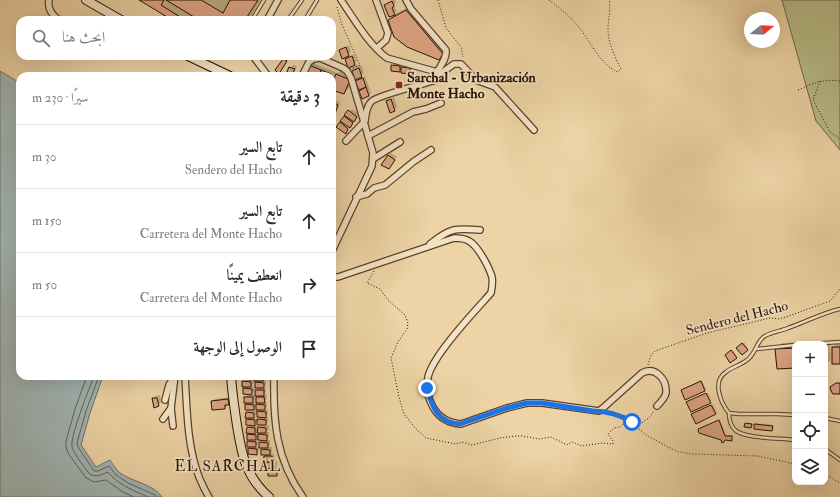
<!DOCTYPE html>
<html lang="ar">
<meta charset="utf-8">
<style>
:root{--surface:#fff;--page:#f7f7f7;--text:#2b2b33;--muted:#7c7c81;--line:#e1e1e2}
body{margin:0;font-family:"IM FELL Double Pica",Amiri,serif;background:var(--page);color:var(--text);direction:rtl}
.controls{position:absolute;right:12px;bottom:12px;display:grid;overflow:hidden;border-radius:8px;box-shadow:0 4px 16px #0002}
.controls button{width:36px;height:36px;display:grid;place-items:center;padding:0;border:0;border-bottom:1px solid var(--line);background:var(--surface);color:var(--text);font:20px sans-serif}
.compass{position:absolute;left:744px;top:12px;width:36px;height:36px;border-radius:50%;background:var(--surface);box-shadow:0 4px 16px #0002;rotate:72deg}
.stop{position:absolute;width:12px;height:12px;margin:-9px;border:3px solid #1a73e8;border-radius:50%;background:#fff}
.stop.end{background:#1a73e8;border-color:#fff;box-shadow:0 1px 4px #0008}
.list{margin:0;padding:0;list-style:none}
h2{display:flex;justify-content:space-between;align-items:center;height:52px;margin:0;padding:0 16px;font-size:17px}
h2 small{font-size:13px;font-weight:400;color:var(--muted)}
.list li{display:grid;grid-template-columns:26px 1fr auto;gap:12px;align-items:center;box-sizing:border-box;height:64px;padding:0 16px;border-top:1px solid var(--line)}
.list b{display:block;font-size:15px;white-space:nowrap}
.list p{margin:0;font-size:13px;white-space:nowrap;color:var(--muted)}
.list em{font-size:13px;font-style:normal;color:var(--muted)}
.icon{flex:none;width:22px;height:22px;fill:none;stroke:currentColor;stroke-width:2;stroke-linecap:round;stroke-linejoin:round}
.map{position:relative;flex:none;width:840px;height:497px;overflow:hidden;direction:ltr}
.search{position:absolute;background:var(--surface);box-shadow:0 4px 16px #0002;left:16px;top:16px;width:320px;height:44px;display:flex;align-items:center;gap:10px;box-sizing:border-box;padding:0 14px;border-radius:12px;color:var(--muted);font-size:15px}
.panel{position:absolute;background:var(--surface);box-shadow:0 4px 16px #0002;left:16px;top:72px;width:320px;height:308px;border-radius:12px;direction:rtl}
.map>svg:first-child{display:block}
.green{fill:#b7bc87;stroke:#6e6644}
.water{fill:#a0b4b3;stroke:#6f736c}
.shadow{fill:#0003;fill-rule:evenodd}
.lines{fill:none;stroke-linecap:round;stroke-linejoin:round}
.shore{stroke:#63625a;stroke-width:1}
.building{fill:#dea383;stroke:#261101}
.service-casing{stroke:#58422a;stroke-width:4.5}
.minor-casing{stroke:#58422a;stroke-width:8}
.secondary-casing{stroke:#261101;stroke-width:10}
.path{stroke:#261101;stroke-width:1;stroke-dasharray:1 2;stroke-linecap:butt}
.service{stroke:#f3e2c4;stroke-width:2.5}
.minor{stroke:#f3e2c4;stroke-width:5.5}
.secondary{stroke:#f3e2c4;stroke-width:8}
.route{stroke:#1a73e8;stroke-width:5}
.poi-dot{fill:#8f2418;stroke:#f3e2c4;stroke-width:1.5}
.labels{text-anchor:middle;dominant-baseline:central;stroke-width:3.5;stroke-linejoin:round;paint-order:stroke}
.poi-label{font-size:14px;font-weight:bold;fill:#261101;stroke:#f3e2c4;text-anchor:start}
.street-label{font-size:14px;fill:#261101;stroke:#f3e2c4}
.neighbourhood-label{font-size:15px;letter-spacing:1px;fill:#261101;stroke:#f3e2c4}
</style>
<div class="map">
<svg width="840" height="497" viewBox="0 0 840 497">
<rect width="100%" height="100%" fill="#edd3a5"/>
<filter id="stains"><feTurbulence type="fractalNoise" baseFrequency=".005" numOctaves="4"/><feColorMatrix values="0 0 0 0 .2 0 0 0 0 .09 0 0 0 0 .02 0 0 0 .5 -.17"/></filter>
<radialGradient id="worn" r=".72"><stop offset=".6" stop-color="#630" stop-opacity="0"/><stop offset="1" stop-color="#630" stop-opacity=".3"/></radialGradient>
<path class="green" d="M782 0H840V150L816 121Z"/>
<path class="water" d="M0 71 20 83V376H103L90 413 81 445 96 467 110 460C113 464 116 470 120 473 133 482 153 484 162 497H0Z"/>
<g class="shadow">
<path d="M141 0H261L249 20H174Z"/>
<path d="M393 0H395L396 3 394 5 397 11 394 14 385 5Z"/>
<path d="M412 5 448 48 439 59 401 43 395 37 389 20 395 14Z"/>
<path d="M349 45 351 52 348 55 340 51Z"/>
<path d="M354 54 357 61 354 64 362 66 364 73 358 77 356 81 344 93 336 91 332 103V76H306L310 66 313 63 338 73 347 63 346 59Z"/>
<path d="M286 57 289 58 279 72 283 59Z"/>
<path d="M395 63 402 64V68L405 65 412 66V70L410 73 402 68 399 71 392 66Z"/>
<path d="M293 65 297 66 292 76H286Z"/>
<path d="M365 76 371 93 362 98 357 82Z"/>
<path d="M394 97 397 107 394 110 387 102Z"/>
<path d="M337 101 340 102 336 113 333 116 332 115V110Z"/>
<path d="M352 109 359 114 345 132 337 127Z"/>
<path d="M391 153 397 157 389 168 388 156Z"/>
<path d="M830 341 831 360 825 365V344H795V367L776 349 782 343Z"/>
<path d="M744 342 748 349 742 354 737 348Z"/>
<path d="M839 342H840V363L833 348Z"/>
<path d="M733 350 737 357 731 362 726 355Z"/>
<path d="M243 376H253L250 379H255V376H265L263 380H266V384L263 388H266V392L264 395H267V399L264 402H267V407L265 409 268 410V414L265 417H268V422L265 425H269V429L266 432H269V437L266 440H270V445L268 447H272V452L271 454H274L275 458 273 460 277 461V465L274 468H279V472L277 475 269 470 272 468 267 467V461H264L265 454 262 450 265 447 260 442 263 439H258V444L256 447H259V451L257 454 249 449 252 446 248 441 251 439 248 434 250 432 248 428 251 424 247 420 249 417 247 412 250 409 246 404 248 402 245 397 249 394 244 389 247 386 243 381 246 378ZM253 380H258L256 382V387L251 386 254 383ZM254 387H259L256 390 259 395 255 399V395H251L254 391ZM257 398 260 402 256 406V402H253ZM257 405 260 409 257 413V410H253ZM258 413 261 417 257 420V418L254 417ZM258 421 262 424 258 428V426L254 425Z"/>
<path d="M702 381 706 389 686 399 683 389Z"/>
<path d="M708 393 711 401 710 402 689 401Z"/>
<path d="M160 395 161 402 158 405 153 399 155 396Z"/>
<path d="M231 397V401L225 408 212 401 215 399Z"/>
<path d="M713 404 716 412 715 414 693 413Z"/>
<path d="M720 420 726 435H733L731 440 722 439 700 428Z"/>
<path d="M756 423 773 425V429L772 430 755 424Z"/>
</g>
<g class="lines">
<g class="shore">
<path d="M87 376 75 409 66 441V447L68 453 86 478 94 482 106 480 123 492 134 497"/>
<path d="M94 376C89 389 70 436 72 447 74 453 86 471 91 475L98 476 108 472C118 485 133 490 148 497"/>
<path d="M99 376 86 411 77 443 78 447 94 471H98L109 466 116 475 128 483 155 495 157 497"/>
</g>
</g>
<g class="building">
<path d="M139 0H164L161 5 185 20H172Z"/>
<path d="M166 0H201L223 13 230 0H258L245 20H199Z"/>
<path d="M392 1 394 6 392 8 395 15 389 17 384 5Z"/>
<path d="M406 10 443 54 439 60 407 47 394 37 388 20Z"/>
<path d="M346 47 349 56 342 59 339 50Z"/>
<path d="M352 56 355 65 348 68 345 59Z"/>
<path d="M283 59 287 61 279 74 275 70Z"/>
<path d="M309 65 321 70 319 76H305Z"/>
<path d="M391 65 400 66V72L391 71Z"/>
<path d="M289 67 295 69 291 76H285Z"/>
<path d="M401 67 410 68V74L401 73Z"/>
<path d="M359 68 362 77 355 80 352 71Z"/>
<path d="M321 70 331 74 330 76H319Z"/>
<path d="M336 74 350 80 344 94 332 90V84Z"/>
<path d="M363 78 366 87 359 90 355 81Z"/>
<path d="M366 87 369 96 362 99 359 91Z"/>
<path d="M391 99 395 111 390 113 386 101Z"/>
<path d="M334 103 338 105 334 117 332 116V108Z"/>
<path d="M348 110 357 117 354 122 344 115Z"/>
<path d="M344 116 353 123 350 128 340 121Z"/>
<path d="M340 122 348 129 346 134 336 127Z"/>
<path d="M388 155 395 160 389 169 381 165Z"/>
<path d="M742 343 748 350 742 355 736 348Z"/>
<rect x="832" y="347" width="8" height="17"/>
<path d="M795 348V368L777 369 775 349Z"/>
<path d="M731 350 737 358 730 363 725 355Z"/>
<path d="M242 376H251V380L242 379Z"/>
<rect x="254" y="376" width="9" height="5"/>
<path d="M242 381 251 382V387H242Z"/>
<path d="M701 381 705 391 685 400 681 390Z"/>
<path d="M255 382 264 383V388H255Z"/>
<path d="M836 383H840V394H833L831 391 830 387Z"/>
<path d="M243 388 252 389V395L243 394Z"/>
<rect x="255" y="390" width="9" height="6"/>
<path d="M706 393 711 403 691 412 686 402Z"/>
<rect x="244" y="397" width="9" height="6"/>
<path d="M256 397H264L265 403H256Z"/>
<path d="M152 398H157L159 406 154 408Z"/>
<path d="M228 399 229 405H225V409L212 410 211 401Z"/>
<path d="M245 404 254 405V410H245Z"/>
<path d="M256 404 265 405V410H256Z"/>
<path d="M711 405 716 414 696 424 691 414Z"/>
<path d="M257 411 266 412V418L257 417Z"/>
<path d="M246 412 254 413V418H245Z"/>
<path d="M246 419 255 420V426L246 425Z"/>
<path d="M257 419 266 420V425H257Z"/>
<path d="M719 420 725 436H732V441L725 440 724 442 722 443 721 440 699 433 698 429Z"/>
<path d="M745 423 752 424 751 428 744 427Z"/>
<path d="M754 424 773 426 772 431 754 429Z"/>
<path d="M247 427 255 428V434L246 433Z"/>
<path d="M258 427 266 428V433H257Z"/>
<path d="M247 434 256 435V440H247Z"/>
<path d="M258 434 267 435V441L258 440Z"/>
<path d="M247 441 256 442V447H247Z"/>
<path d="M259 442 268 443V448H259Z"/>
<path d="M248 448 257 449V455L248 454Z"/>
<path d="M261 449 270 450V455H261Z"/>
<path d="M264 456H272V462H263Z"/>
<path d="M266 462 274 463 275 469 266 468Z"/>
<path d="M268 470 277 471V476H268Z"/>
</g>
<g class="lines">
<g class="service-casing">
<g id="service">
<path d="M252 20 264 0"/>
<path d="M288 20 302 0"/>
<path d="M305 20 317 0"/>
<path d="M808 344 840 342"/>
<path d="M757 349 795 345"/>
<path d="M729 413C729 419 730 425 735 430 745 439 781 438 795 440"/>
<path d="M795 415 777 414H739L729 413C720 402 712 381 726 372 732 367 741 365 747 360 756 354 756 341 765 336 772 332 781 331 788 328 806 322 822 313 840 309"/>
<path d="M825 418 840 421"/>
<path d="M825 449 840 460"/>
</g>
</g>
<g class="minor-casing">
<g id="minor">
<path d="M49 0C47 9 52 15 59 20"/>
<path d="M341 0C354 19 369 45 387 58L437 72 440 74"/>
<path d="M376 0 388 33 386 40 377 48"/>
<path d="M406 0 411 9 446 50C447 58 441 65 437 72"/>
<path d="M267 20 278 0"/>
<path d="M253 56 268 76"/>
<path d="M440 74 454 64H461L476 80 495 87 534 130"/>
<path d="M302 76 309 62 314 59 320 58 343 68 347 71 351 78 364 122 373 153 372 166 332 251"/>
<path d="M365 121C366 115 366 106 372 101 379 95 424 84 436 80L439 77 440 74"/>
<path d="M368 136 413 112 426 109 441 103"/>
<path d="M346 141 364 122"/>
<path d="M373 159 400 142"/>
<path d="M356 197 367 194 374 188 385 185 413 162 431 150"/>
<path d="M430 244C450 228 455 228 480 230"/>
<path d="M332 277H338L454 238C459 238 464 238 469 241 478 246 489 267 492 277 493 283 492 288 491 293 475 311 433 355 428 377 426 387 428 398 433 407 439 418 448 423 461 424L507 408 527 403H542L599 411 603 408 642 373C655 366 667 379 666 393 665 398 661 402 657 406"/>
<path d="M185 376C187 409 187 446 199 477 202 484 205 491 209 497"/>
<path d="M274 376C273 421 276 460 303 497"/>
<path d="M165 400 169 385 174 377"/>
<path d="M163 419 171 408"/>
<path d="M173 426 171 408 175 376"/>
</g>
</g>
<g class="secondary-casing">
<g id="secondary">
<path d="M86 0 121 20"/>
<path d="M188 56 230 76"/>
<path d="M231 376C232 390 234 405 236 419 241 451 244 475 269 497"/>
</g>
</g>
<g class="path">
<path d="M438 0 446 28 461 47 463 57"/>
<path d="M549 0C559 8 569 15 577 25 590 40 600 65 618 72L621 69C615 57 608 43 608 29 608 19 611 10 609 0"/>
<path d="M337 7 342 25 360 65 353 68"/>
<path d="M820 81 813 100 830 132 840 139"/>
<path d="M798 90C814 83 822 79 840 81"/>
<path d="M374 271 367 283 380 289 388 300 405 315 408 323 407 329 398 342 391 358 399 397 404 414 417 430 426 438 456 444 462 442 472 445 500 438 515 436H522L539 439 551 437 567 445 572 442 582 446 602 443 613 444V441L608 434 614 428 620 427 623 424 627 425 632 422"/>
<path d="M648 365 651 355 655 351 707 333 770 318 780 319 786 317 830 301 840 289"/>
<path d="M608 412 626 418 646 435 668 447 679 452 693 454 758 456 795 464"/>
<path d="M637 426 649 418 654 411"/>
<path d="M825 474 840 483"/>
</g>
<use href="#service" class="service"/>
<use href="#minor" class="minor"/>
<use href="#secondary" class="secondary"/>
</g>
<g class="lines">
<path class="route" d="M427 388C432 407 438 423 460 424L507 408 527 403H542L593 411C607 411 619 414 632 422"/>
</g>
<rect class="poi-dot" x="395" y="81" width="8" height="8" rx="2"/>
<g class="labels">
<g class="poi-label">
<text x="407" y="77">Sarchal - Urbanización<tspan x="407" dy="16">Monte Hacho</tspan></text>
</g>
<g class="street-label">
<text transform="translate(737 318) rotate(-14)">Sendero del Hacho</text>
</g>
<g class="neighbourhood-label">
<text x="228" y="466">EL SARCHAL</text>
</g>
</g>
<rect width="100%" height="100%" filter="url(#stains)"/>
<rect width="100%" height="100%" fill="url(#worn)"/>
</svg>
<div class="controls">
<button>+</button>
<button>−</button>
<button><svg class="icon" aria-label="locate" viewBox="0 0 24 24"><circle cx="12" cy="12" r="6"/><path d="M12 2v4M12 18v4M2 12h4M18 12h4"/></svg></button>
<button><svg class="icon" aria-label="layers" viewBox="0 0 24 24"><path d="M12 4l9 5-9 5-9-5zM3 14l9 5 9-5"/></svg></button>
</div>
<svg class="compass" viewBox="-18 -18 36 36"><path d="M0-13l5 13h-10z" fill="#e53935"/><path d="M0 13l5-13h-10z" fill="#7c7c81"/></svg>
<div class="stop" style="left:632px;top:422px"></div>
<div class="stop end" style="left:427px;top:388px"></div>
<div class="search"><svg class="icon" aria-label="search" viewBox="0 0 24 24"><circle cx="10" cy="10" r="6"/><path d="M15 15l6 6"/></svg>ابحث هنا</div>
<section class="panel">
<h2>3 دقيقة<small>سيرًا · 230 m</small></h2>
<ul class="list">
<li><svg class="icon" aria-label="ahead" viewBox="0 0 24 24"><path d="M12 20V5M6 11l6-6 6 6"/></svg><div><b>تابع السير</b><p>Sendero del Hacho</p></div><em>30 m</em></li>
<li><svg class="icon" aria-label="ahead" viewBox="0 0 24 24"><path d="M12 20V5M6 11l6-6 6 6"/></svg><div><b>تابع السير</b><p>Carretera del Monte Hacho</p></div><em>150 m</em></li>
<li><svg class="icon" aria-label="right" viewBox="0 0 24 24"><path d="M7 20v-9h11M14 6l5 5-5 5"/></svg><div><b>انعطف يمينًا</b><p>Carretera del Monte Hacho</p></div><em>50 m</em></li>
<li><svg class="icon" aria-label="arrive" viewBox="0 0 24 24"><path d="M6 21V4h12l-3 4 3 4H6"/></svg><div><b>الوصول إلى الوجهة</b></div></li>
</ul>
</section>
</div>
